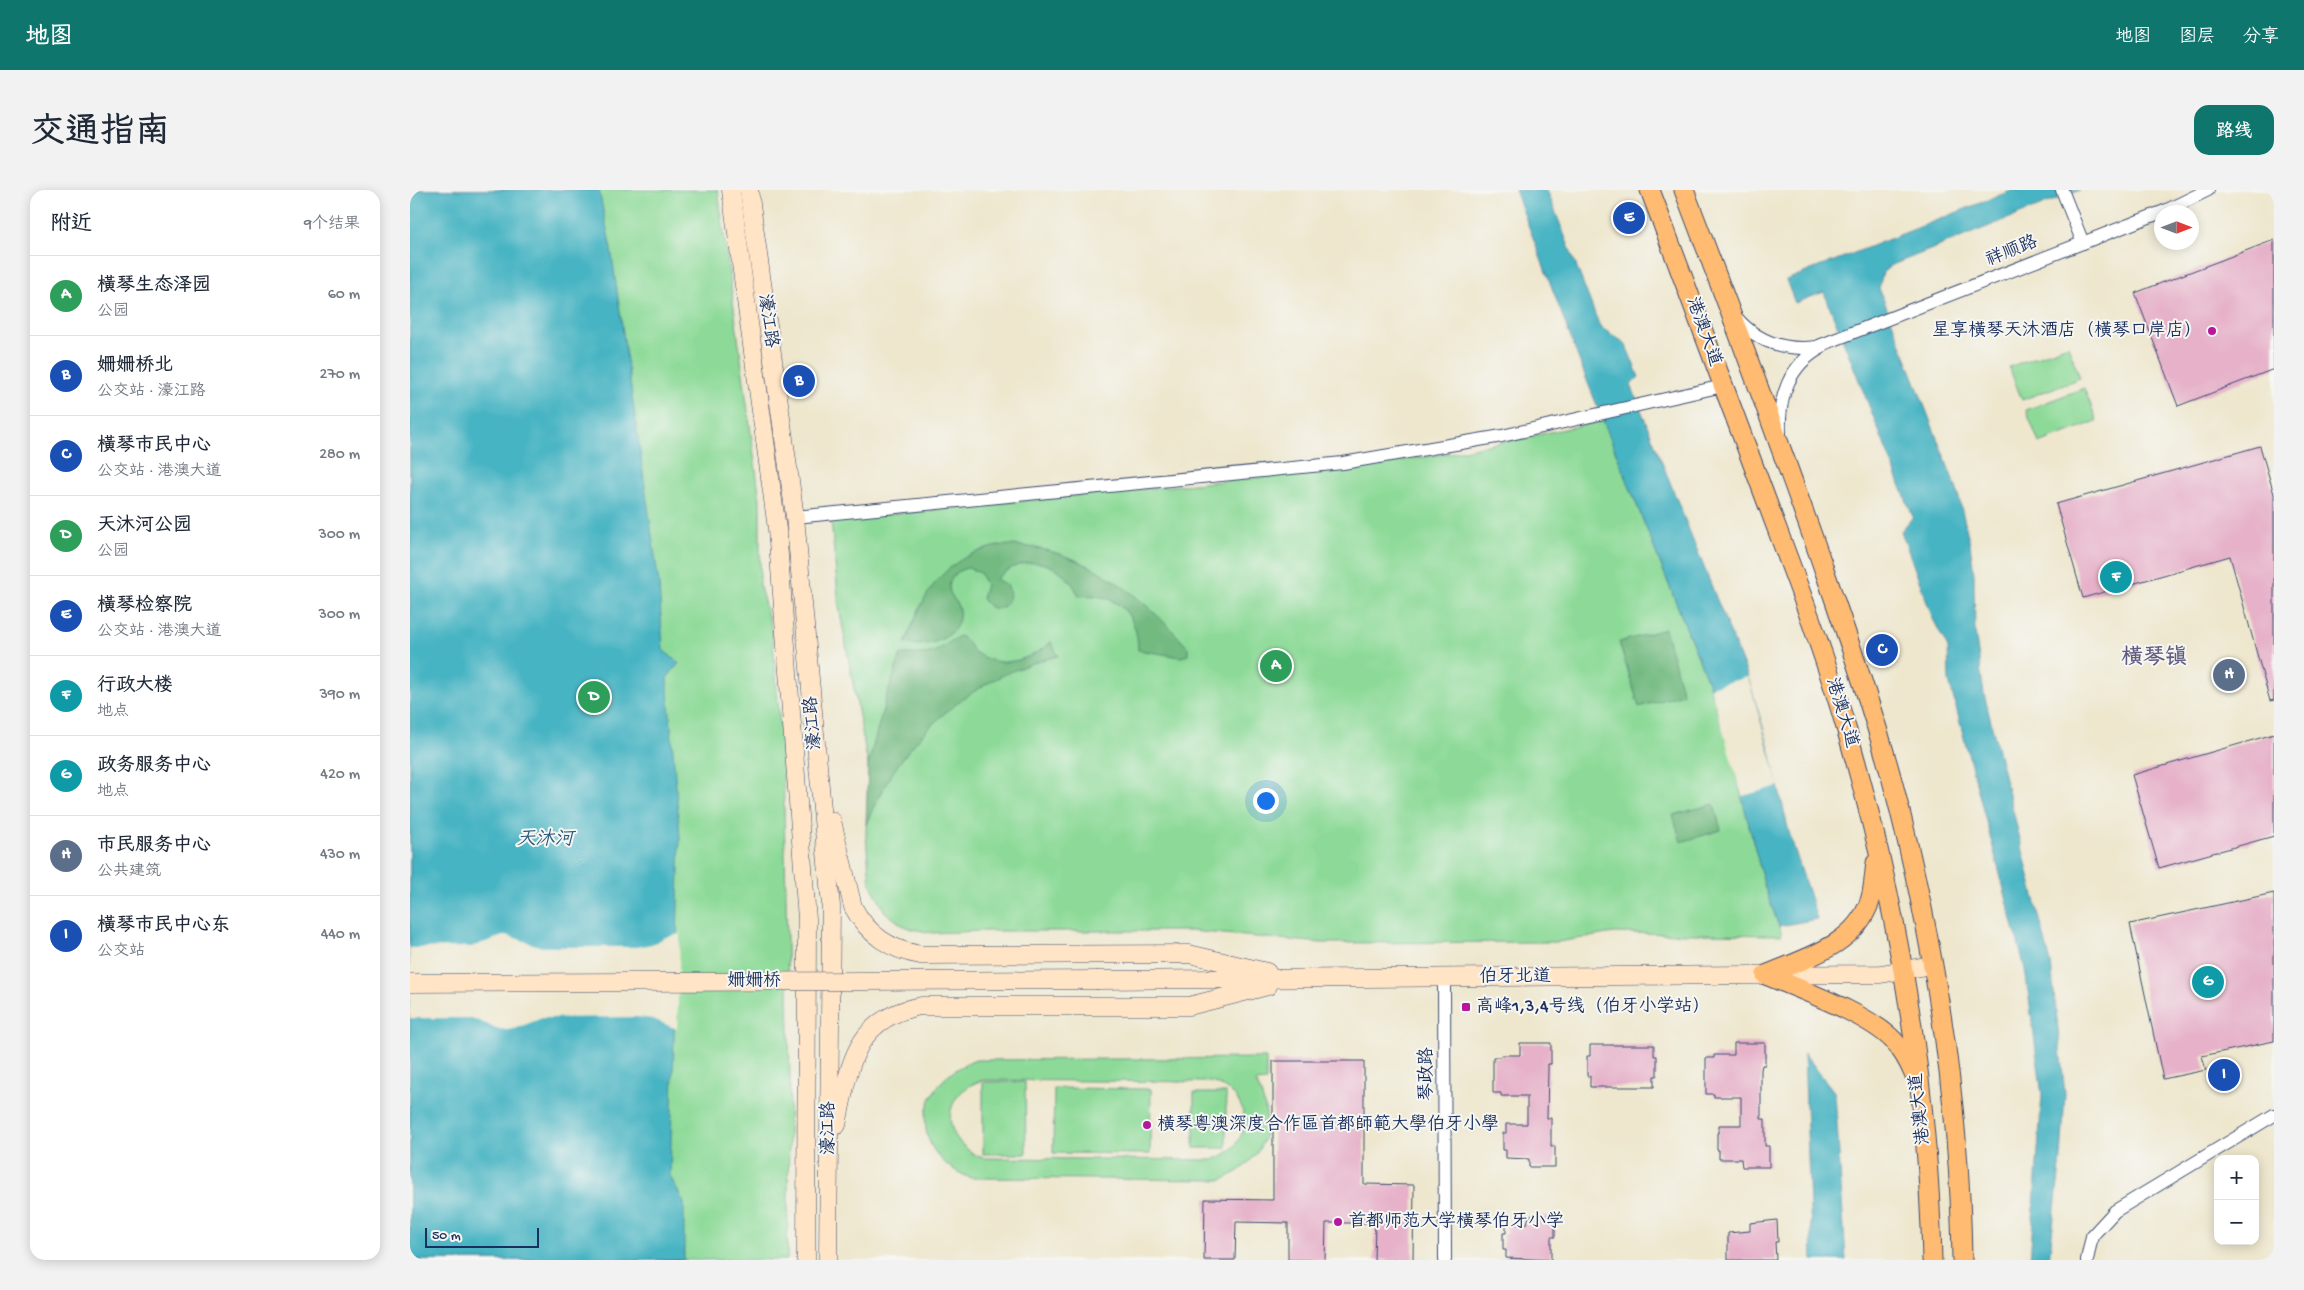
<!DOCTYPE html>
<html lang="zh">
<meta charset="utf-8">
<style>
:root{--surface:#fff;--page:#f2f2f3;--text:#1f2937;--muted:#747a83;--line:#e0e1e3;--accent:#0f766e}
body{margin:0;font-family:"Gochi Hand","LXGW WenKai TC",sans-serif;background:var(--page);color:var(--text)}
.controls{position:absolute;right:15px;bottom:15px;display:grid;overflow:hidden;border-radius:10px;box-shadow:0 2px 12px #0003}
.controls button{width:45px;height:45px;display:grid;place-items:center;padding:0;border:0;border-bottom:1px solid var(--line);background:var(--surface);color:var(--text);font:25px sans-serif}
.compass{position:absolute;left:1744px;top:15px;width:45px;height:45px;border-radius:50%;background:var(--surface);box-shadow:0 2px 12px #0003;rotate:90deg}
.scale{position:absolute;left:15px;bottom:12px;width:114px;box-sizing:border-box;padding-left:5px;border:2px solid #1b2f5e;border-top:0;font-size:14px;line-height:18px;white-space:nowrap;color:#1b2f5e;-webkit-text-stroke:4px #f6f6f2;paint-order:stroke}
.you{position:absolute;left:855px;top:610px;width:18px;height:18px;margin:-12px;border:4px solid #fff;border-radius:50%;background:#1a73e8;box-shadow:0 0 0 8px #1a73e833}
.badge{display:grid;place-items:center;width:32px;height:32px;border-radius:50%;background:var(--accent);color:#fff;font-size:16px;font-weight:700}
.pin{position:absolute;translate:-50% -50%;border:2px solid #fff;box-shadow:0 1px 5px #0006}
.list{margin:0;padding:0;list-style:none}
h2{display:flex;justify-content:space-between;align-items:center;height:65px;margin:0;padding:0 20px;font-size:21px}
h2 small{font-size:16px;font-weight:400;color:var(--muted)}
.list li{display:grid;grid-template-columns:32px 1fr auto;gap:15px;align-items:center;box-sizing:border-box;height:80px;padding:0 20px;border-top:1px solid var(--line)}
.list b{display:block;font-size:19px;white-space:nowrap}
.list p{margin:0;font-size:16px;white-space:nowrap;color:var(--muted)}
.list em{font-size:16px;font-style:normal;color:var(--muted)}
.map{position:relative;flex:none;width:1864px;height:1070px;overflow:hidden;border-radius:15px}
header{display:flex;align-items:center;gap:30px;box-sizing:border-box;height:70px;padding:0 25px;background:var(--accent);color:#fff}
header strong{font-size:24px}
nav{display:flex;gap:28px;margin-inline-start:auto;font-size:18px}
.intro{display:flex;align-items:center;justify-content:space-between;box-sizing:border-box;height:120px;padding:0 30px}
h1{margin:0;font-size:35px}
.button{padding:12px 22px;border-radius:15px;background:var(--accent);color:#fff;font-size:18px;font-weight:700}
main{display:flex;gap:30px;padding:0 30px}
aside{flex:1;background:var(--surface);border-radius:15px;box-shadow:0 2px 12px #0003}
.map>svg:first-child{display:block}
.green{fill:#8dda98;stroke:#54847b;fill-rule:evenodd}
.forest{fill:#72ba80;stroke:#46746f}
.water{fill:#47b4c3;stroke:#317290}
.pier{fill:#eee7ce}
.building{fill:#e6b1c9}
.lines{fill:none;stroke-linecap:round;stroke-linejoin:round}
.minor-casing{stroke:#3b4b6f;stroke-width:14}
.secondary-casing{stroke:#3b4b6f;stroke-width:19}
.primary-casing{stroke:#3b4b6f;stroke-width:21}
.minor{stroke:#fff;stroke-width:12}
.secondary{stroke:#ffe4c6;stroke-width:18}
.primary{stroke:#ffbb71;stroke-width:19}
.secondary-bridge-casing{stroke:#3b4b6f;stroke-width:19;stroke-linecap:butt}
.secondary-bridge{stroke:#ffe4c6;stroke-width:18}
.poi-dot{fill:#b5179e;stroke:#f6f6f2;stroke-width:2}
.labels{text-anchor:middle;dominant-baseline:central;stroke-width:4;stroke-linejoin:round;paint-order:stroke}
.street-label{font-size:18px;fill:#1b2f5e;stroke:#f6f6f2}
.poi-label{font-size:18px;fill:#1b2f5e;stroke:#f6f6f2;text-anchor:start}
.water-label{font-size:19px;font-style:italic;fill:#28577c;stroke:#f6f6f2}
.district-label{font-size:22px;font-weight:bold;fill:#625c83;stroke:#f6f6f2}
</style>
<header>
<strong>地图</strong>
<nav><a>地图</a><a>图层</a><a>分享</a></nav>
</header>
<div class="intro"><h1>交通指南</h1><a class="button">路线</a></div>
<main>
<aside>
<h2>附近<small>9个结果</small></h2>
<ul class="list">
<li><span class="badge" style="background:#2e9e5b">A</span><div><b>横琴生态泽园</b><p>公园</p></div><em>60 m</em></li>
<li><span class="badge" style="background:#1a4fb4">B</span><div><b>姗姗桥北</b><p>公交站 · 濠江路</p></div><em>270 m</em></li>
<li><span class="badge" style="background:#1a4fb4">C</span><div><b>横琴市民中心</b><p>公交站 · 港澳大道</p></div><em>280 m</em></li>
<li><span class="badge" style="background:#2e9e5b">D</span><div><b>天沐河公园</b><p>公园</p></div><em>300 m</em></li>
<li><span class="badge" style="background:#1a4fb4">E</span><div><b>横琴检察院</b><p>公交站 · 港澳大道</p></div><em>300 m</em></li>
<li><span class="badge" style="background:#0f9aa8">F</span><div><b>行政大楼</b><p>地点</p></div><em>390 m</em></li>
<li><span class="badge" style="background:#0f9aa8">G</span><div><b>政务服务中心</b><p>地点</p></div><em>420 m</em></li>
<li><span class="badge" style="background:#5c6f8a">H</span><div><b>市民服务中心</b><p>公共建筑</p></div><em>430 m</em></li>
<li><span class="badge" style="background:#1a4fb4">I</span><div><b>横琴市民中心东</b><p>公交站</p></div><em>440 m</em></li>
</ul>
</aside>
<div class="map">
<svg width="1864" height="1070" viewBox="0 0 1864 1070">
<rect width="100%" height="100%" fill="#f6f6f2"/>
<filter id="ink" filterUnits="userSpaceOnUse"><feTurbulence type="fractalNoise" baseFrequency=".02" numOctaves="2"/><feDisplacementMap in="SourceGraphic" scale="10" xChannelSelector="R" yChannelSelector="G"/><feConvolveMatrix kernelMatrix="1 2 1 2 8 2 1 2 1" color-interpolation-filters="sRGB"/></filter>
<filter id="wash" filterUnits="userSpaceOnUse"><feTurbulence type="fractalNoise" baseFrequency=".0096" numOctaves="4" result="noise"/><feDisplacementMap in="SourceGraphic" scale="20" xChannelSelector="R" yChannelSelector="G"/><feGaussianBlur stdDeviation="1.12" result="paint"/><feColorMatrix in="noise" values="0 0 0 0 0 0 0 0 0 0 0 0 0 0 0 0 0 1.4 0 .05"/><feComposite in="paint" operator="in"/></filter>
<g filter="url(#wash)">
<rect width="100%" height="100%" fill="#eee7ce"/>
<g class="green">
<path d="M0 0H308L350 310V397L362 440 373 573 380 890 377 1070H0Z"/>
<path d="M1658 155 1670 188 1612 210 1599 177Z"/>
<path d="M1674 198 1687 231 1629 253 1616 220Z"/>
<path d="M1193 231 1300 497 1322 568 1355 698 1372 745 1204 743 1148 752 912 753 781 741H570L523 743 502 739 492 735 475 722 460 693 456 646 458 575 429 417 421 330 934 279 1040 263Z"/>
<path d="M856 868V891L846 892C867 935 856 970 812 990L561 988C496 964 503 892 566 870ZM573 890 800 892C844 903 846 956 802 970L573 968C531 952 528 904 573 890Z"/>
<path d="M573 892H615L616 964H573Z"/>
<path d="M644 898 741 899 740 964 643 963Z"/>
<rect x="784" y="903" width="32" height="55"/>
</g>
<g class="forest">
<path d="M593 355C669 355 731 403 778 458V465L771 467 728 460C728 424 706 402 669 406 652 369 615 362 586 389L598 396C606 417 583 428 572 408L576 395 570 383 558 378C545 380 534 393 542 406 545 411 548 414 549 420 553 449 516 458 495 454 514 401 534 365 593 355Z"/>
<path d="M1255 439 1273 504 1229 517 1209 452Z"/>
<path d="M549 446C557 448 559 457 565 462 589 481 621 470 641 452L648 466C559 487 489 550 456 635L458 575 476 508 491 464H515L526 461Z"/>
<path d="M1304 614 1311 640 1271 652 1263 625Z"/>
</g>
<g class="water">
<path d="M0 0H189L201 59 249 394 253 460 269 473 257 488 270 647 260 986 274 1013V1070H0Z"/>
<path d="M1105 0H1137L1190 137 1215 153 1229 187 1221 195 1338 487 1359 558 1379 642 1407 729 1369 736 1355 698 1322 568 1300 497 1174 183Z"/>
<path d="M1603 0H1670L1482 75 1473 82 1469 98 1547 300 1560 354 1564 384 1565 442 1574 504 1641 774 1655 904 1651 968 1639 1070H1620L1632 905 1615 779 1539 491 1538 458 1523 429 1491 341 1503 327 1414 102 1385 113 1376 90Z"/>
<path d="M1394 863 1425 903 1436 1070H1402Z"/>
</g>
<g class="pier">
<path d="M1338 487 1369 596 1332 606 1300 497Z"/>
<path d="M270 744 267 839 243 829 227 827 132 828 104 839 97 840 89 839 61 828H0V758L61 757 96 745 132 757H227L242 754 256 747Z"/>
</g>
<g id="blocks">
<g class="building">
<path d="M1864 50V179L1768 216 1725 103Z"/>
<path d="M1850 256 1864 304V510L1860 511 1820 366 1673 408 1646 314Z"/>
<path d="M1864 544V646L1749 678 1722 585Z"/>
<path d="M1864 703V851L1792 866 1796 880 1753 889 1720 734Z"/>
<path d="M1110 853H1141V874H1138V879L1137 928H1141V956H1145V977H1119V969L1096 968V960H1093V943H1096V934H1117V906H1091V903H1083V867H1091V865H1110Z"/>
<path d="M1324 853H1355V875H1352L1351 880V929H1355V956H1359V977H1332L1331 969H1309V960H1307V943H1309V935H1331V907H1304V904H1296V868H1304V865H1324Z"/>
<path d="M1180 855H1244V866H1247V886H1244V897H1180V886H1177V866H1180Z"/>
<path d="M863 871H954V994L1004 995 1003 1070H964L965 1033H916L915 1070H878V1033L826 1032 825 1070H794L795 1009 863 1010Z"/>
<path d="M1119 1026H1145V1047H1141V1070L1096 1068V1060H1093V1043H1096V1034H1117Z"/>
<path d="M1367 1030 1368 1052H1365L1366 1070H1318V1043L1340 1041V1033Z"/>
</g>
</g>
</g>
<g filter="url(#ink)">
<use href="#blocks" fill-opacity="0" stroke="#3b4b6f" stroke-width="1"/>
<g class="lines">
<g class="minor-casing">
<g id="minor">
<path d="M1652 0 1673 53"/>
<path d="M1326 127C1347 152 1374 161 1406 157L1757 20 1798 0"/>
<path d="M1370 243C1368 208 1379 175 1411 158"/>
<path d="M385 327 933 273 1092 246 1313 196"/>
<path d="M1034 787 1035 1070"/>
<path d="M1677 1070 1682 1046 1705 1021 1864 925"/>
</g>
</g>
<g class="secondary-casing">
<g id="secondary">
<path d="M321 0 367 339 397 729 396 1070"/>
<path d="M339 0 385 327 421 716 418 1070"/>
<path d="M422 631 443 717C458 745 480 760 511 765L779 764 857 782"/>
<path d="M688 790 1471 784 1522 775"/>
<path d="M427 935C439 878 443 828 511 816H779L858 796"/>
</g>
</g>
<g class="primary-casing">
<g id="primary">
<path d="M1240 0C1278 101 1316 203 1354 304 1383 382 1414 461 1437 541 1487 713 1518 891 1522 1070"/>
<path d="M1274 0C1320 120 1365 240 1408 362 1434 437 1461 513 1482 590 1523 746 1550 909 1552 1070"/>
<path d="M1356 785C1391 800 1459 824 1484 851 1493 861 1499 872 1504 884"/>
<path d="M1356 785C1395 768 1445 756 1460 711 1464 699 1464 686 1466 673"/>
</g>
</g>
<use href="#minor" class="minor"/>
<use href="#secondary" class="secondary"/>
<use href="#primary" class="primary"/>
<g class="secondary-bridge-casing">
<path id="secondary-bridge" d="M0 793 688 790"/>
</g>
<use href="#secondary-bridge" class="secondary-bridge"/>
</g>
</g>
<g class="poi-dot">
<circle cx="1802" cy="141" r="5"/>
<rect x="1051" y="812" width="10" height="10" rx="2.5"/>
<circle cx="737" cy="935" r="5"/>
<circle cx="928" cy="1032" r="5"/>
</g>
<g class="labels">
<g class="street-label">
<text transform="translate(1602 62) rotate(-22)">祥顺路</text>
<text transform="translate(357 131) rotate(82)">濠江路</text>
<text transform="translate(1293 142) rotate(70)">港澳大道</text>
<text transform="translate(1431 523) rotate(73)">港澳大道</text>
<text transform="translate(404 533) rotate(-95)">濠江路</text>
<text x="1105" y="787">伯牙北道</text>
<text x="344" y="791">姗姗桥</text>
<text transform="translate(1017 884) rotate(-90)">琴政路</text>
<text transform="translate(1511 919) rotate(-96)">港澳大道</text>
<text transform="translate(419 938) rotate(-90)">濠江路</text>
</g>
<g class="poi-label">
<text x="1792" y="141" text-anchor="end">星享横琴天沐酒店（横琴口岸店）</text>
<text x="1066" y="817">高峰1,3,4号线（伯牙小学站）</text>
<text x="747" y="935">橫琴粵澳深度合作區首都師範大學伯牙小學</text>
<text x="938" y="1032">首都师范大学横琴伯牙小学</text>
</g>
<g class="water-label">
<text x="135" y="650">天沐河</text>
</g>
<g class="district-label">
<text x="1744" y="469">横琴镇</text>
</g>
</g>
</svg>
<div class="controls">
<button>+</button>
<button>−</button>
</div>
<svg class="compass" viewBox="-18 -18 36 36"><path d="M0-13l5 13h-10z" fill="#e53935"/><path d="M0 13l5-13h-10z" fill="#747a83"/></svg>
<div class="scale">50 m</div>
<div class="you"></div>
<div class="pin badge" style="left:866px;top:476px;background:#2e9e5b">A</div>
<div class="pin badge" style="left:389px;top:191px;background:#1a4fb4">B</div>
<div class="pin badge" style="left:1472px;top:460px;background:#1a4fb4">C</div>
<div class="pin badge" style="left:184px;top:507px;background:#2e9e5b">D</div>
<div class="pin badge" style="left:1219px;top:28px;background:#1a4fb4">E</div>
<div class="pin badge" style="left:1706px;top:387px;background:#0f9aa8">F</div>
<div class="pin badge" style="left:1798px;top:792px;background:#0f9aa8">G</div>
<div class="pin badge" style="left:1819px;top:485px;background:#5c6f8a">H</div>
<div class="pin badge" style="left:1814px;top:885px;background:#1a4fb4">I</div>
</div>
</main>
